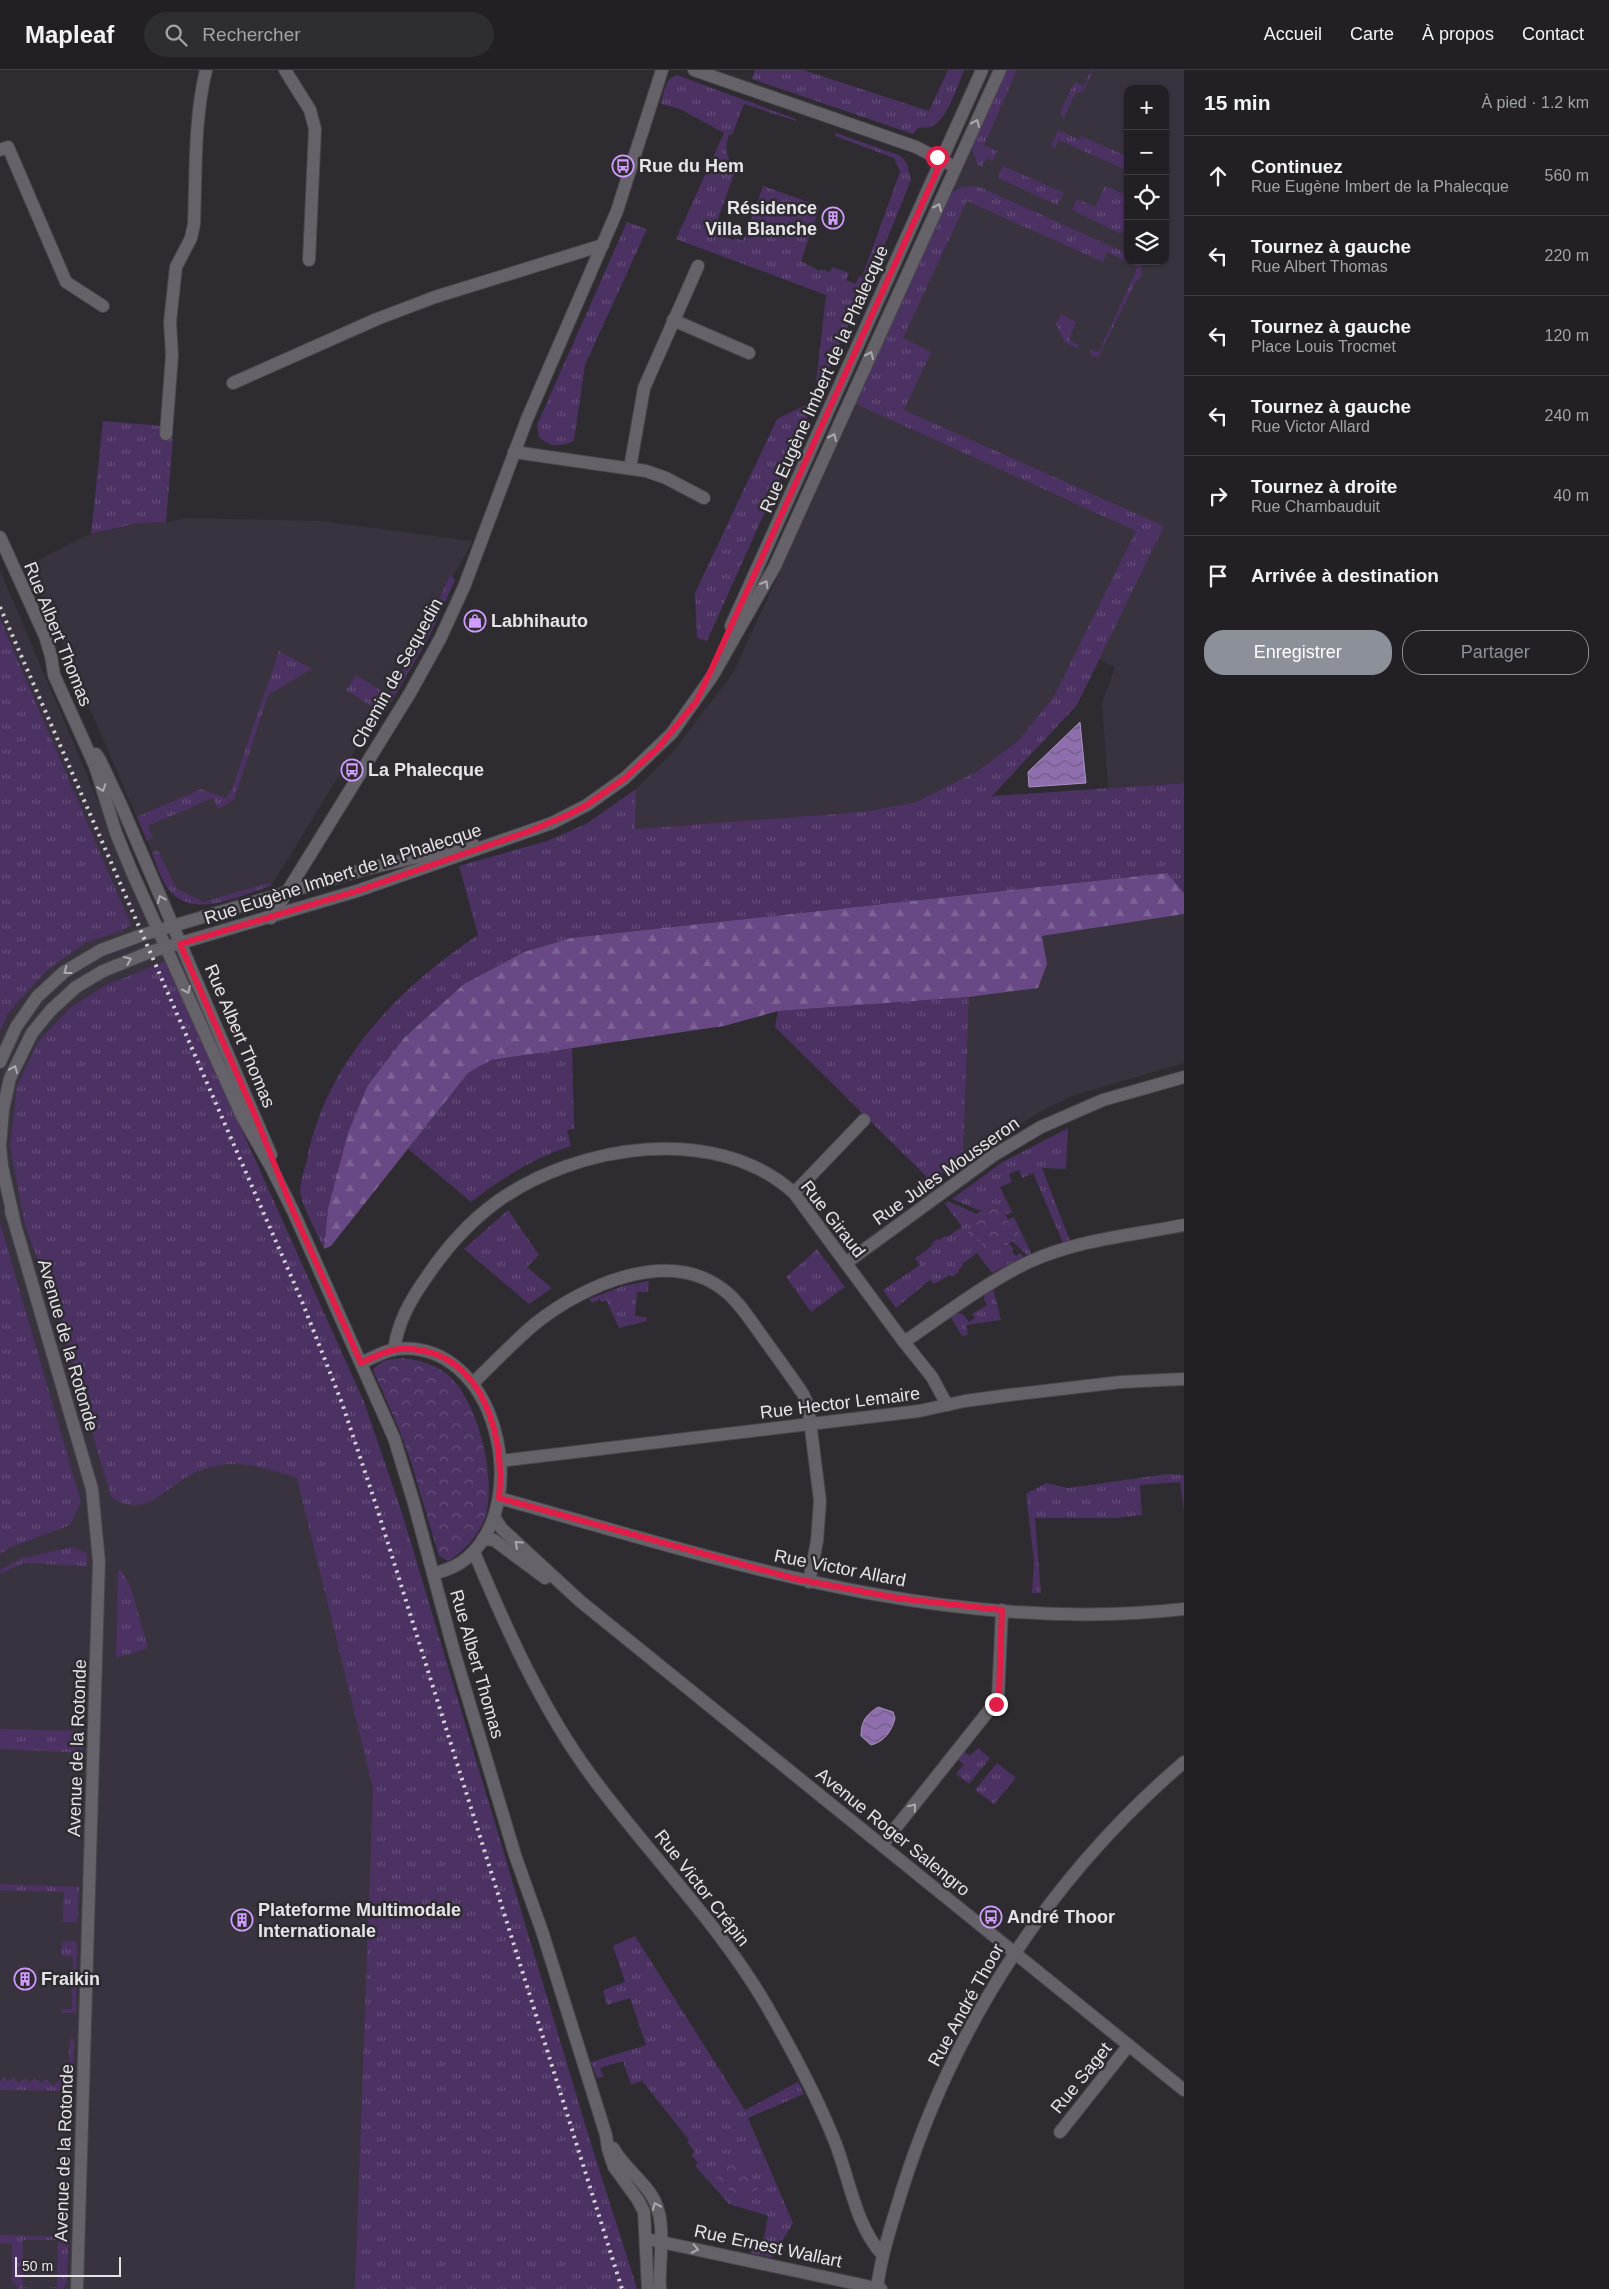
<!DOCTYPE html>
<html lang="fr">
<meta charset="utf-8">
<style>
:root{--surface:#222025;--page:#2e2d32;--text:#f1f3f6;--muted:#a2a3a7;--line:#3f3e42;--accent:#8c9099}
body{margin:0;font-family:Helvetica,sans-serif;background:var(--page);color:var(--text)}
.controls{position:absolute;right:15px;top:15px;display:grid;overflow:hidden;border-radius:10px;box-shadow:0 1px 4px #0004}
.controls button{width:45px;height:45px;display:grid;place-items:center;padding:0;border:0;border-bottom:1px solid var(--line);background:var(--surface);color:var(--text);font:25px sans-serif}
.scale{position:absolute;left:15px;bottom:12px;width:106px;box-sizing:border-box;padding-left:5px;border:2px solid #e6e4e8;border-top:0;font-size:14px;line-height:18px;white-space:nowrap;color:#e6e4e8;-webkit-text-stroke:4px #2e2b31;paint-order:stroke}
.stop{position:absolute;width:15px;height:15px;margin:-11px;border:4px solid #e11d48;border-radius:50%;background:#fff}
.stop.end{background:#e11d48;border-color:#fff;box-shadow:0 1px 5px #0008}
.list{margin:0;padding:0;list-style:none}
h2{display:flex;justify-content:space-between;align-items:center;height:65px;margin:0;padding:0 20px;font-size:21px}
h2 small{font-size:16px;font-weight:400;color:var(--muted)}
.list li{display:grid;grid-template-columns:32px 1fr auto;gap:15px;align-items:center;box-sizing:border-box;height:80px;padding:0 20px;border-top:1px solid var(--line)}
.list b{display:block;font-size:19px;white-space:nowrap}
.list p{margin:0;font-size:16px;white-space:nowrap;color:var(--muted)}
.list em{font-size:16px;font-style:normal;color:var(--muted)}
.actions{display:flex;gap:10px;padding:15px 20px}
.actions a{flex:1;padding:11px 0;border:1px solid var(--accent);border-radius:20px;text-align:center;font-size:18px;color:var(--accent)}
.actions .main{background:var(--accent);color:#fff}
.icon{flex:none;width:28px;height:28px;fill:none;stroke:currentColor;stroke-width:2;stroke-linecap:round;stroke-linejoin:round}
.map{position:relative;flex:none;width:1184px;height:2219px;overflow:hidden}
header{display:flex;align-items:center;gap:30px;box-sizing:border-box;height:70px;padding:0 25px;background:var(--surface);border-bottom:1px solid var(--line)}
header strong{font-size:24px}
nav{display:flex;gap:28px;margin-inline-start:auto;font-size:18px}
.search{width:350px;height:45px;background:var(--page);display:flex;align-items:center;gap:12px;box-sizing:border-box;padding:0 18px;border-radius:28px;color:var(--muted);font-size:19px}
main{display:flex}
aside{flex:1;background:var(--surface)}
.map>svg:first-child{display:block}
.built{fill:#38333e;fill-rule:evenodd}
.grass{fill:url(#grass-tufts)}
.forest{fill:url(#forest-firs)}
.park{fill:url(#park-crowns)}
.water{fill:url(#water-waves);stroke:#a991bf}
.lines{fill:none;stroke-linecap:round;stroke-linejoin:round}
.minor-casing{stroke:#48464b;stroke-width:14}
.minor{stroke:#656269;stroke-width:12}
.rail{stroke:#d3d1d6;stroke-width:4;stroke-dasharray:2.5 5;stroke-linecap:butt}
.oneway{stroke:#acaaaf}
.route{stroke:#e11d48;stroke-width:6}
.labels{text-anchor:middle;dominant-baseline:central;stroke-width:5;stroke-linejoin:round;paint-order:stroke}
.poi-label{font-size:18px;font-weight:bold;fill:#e6e4e8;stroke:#2e2b31;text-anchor:start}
.street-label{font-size:18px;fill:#e6e4e8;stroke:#2e2b31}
</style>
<header>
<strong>Mapleaf</strong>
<div class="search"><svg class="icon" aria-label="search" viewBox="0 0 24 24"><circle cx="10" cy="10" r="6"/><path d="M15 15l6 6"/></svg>Rechercher</div>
<nav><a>Accueil</a><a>Carte</a><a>À propos</a><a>Contact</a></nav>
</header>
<main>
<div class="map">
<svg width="1184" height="2219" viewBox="0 0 1184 2219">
<defs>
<pattern id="grass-tufts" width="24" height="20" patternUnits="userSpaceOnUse" patternTransform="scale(1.25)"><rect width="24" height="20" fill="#4c3163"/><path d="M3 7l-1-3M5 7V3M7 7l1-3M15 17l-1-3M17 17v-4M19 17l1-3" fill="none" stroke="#664f79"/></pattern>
<pattern id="forest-firs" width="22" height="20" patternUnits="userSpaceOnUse" patternTransform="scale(1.25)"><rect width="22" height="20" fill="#694985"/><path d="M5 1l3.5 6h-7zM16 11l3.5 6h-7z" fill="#7e6396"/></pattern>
<pattern id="park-crowns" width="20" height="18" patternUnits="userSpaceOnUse" patternTransform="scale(1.25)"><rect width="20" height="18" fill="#4c3163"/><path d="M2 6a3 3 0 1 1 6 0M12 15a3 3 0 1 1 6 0" fill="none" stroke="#664f79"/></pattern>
<pattern id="water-waves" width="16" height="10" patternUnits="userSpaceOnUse" patternTransform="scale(1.25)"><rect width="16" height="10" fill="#8f6ead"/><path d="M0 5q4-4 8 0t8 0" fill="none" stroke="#715d84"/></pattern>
</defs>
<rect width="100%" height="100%" fill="#2e2b31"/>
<g class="built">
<path d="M1006 0H1184V713L1108 718 1102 633 1115 597 1078 580 1054 626 1022 667 976 702 916 732 862 742 634 759 636 719 672 683 733 603 823 408ZM1128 19H1165V191H1128Z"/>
<path d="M184 448 321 451 473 471 360 672 271 816 206 835 193 834 181 830 170 822 166 815 28 495 85 466 139 453 169 452Z"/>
<path d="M0 500 166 891 364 1332 402 1443 588 2064 637 2219H0Z"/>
<path d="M1184 844V993L1075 1025 1045 1039 963 1089 969 927 995 924 1047 894 1042 866Z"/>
</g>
<g class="grass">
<path d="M755 0H803L929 41 948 0H964C958 15 947 52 930 57 927 58 922 57 918 58L913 64 752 9Z"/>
<path d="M1006 0H1017L984 75 997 81 993 91 987 88 982 96 978 95 971 77Z"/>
<path d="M1091 0H1093L1084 20 1075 24 1064 48H1062L1060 42 1075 12 1084 16Z"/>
<path d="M677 5 796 49V51L744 34 732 65 729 64C725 79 724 87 737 96L714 160 723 164V166L734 170 735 168 743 171 763 116 820 136 801 191 820 201 821 199 830 202 832 197 849 203 846 210 856 214 859 206 862 207 900 102 894 88 835 66 836 63 901 86 907 94 911 110 891 160 707 571 697 568 695 523 777 349 814 331 826 225 676 169 724 63 680 39 661 34C664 23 665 8 677 5Z"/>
<path d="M1058 60 1080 70 1081 66 1124 85 1128 79V101L1059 70 1054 79 1051 75Z"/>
<path d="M1003 96 1064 123 1057 135 1000 109 999 105Z"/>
<path d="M972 116 980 117 1128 184V191L1141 192 1142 205 1134 215 1098 288 1090 284V280L1099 282 1138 197 1107 182 1103 192 967 131 903 268 931 282 904 340 1164 456 1077 635 992 726 1184 713V823L1166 803 571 868 524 882 464 914 405 967 328 1139 324 1179C319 1167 301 1133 300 1122 300 1112 305 1099 307 1089 326 992 398 918 478 865L459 796 547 771 586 754 636 719 635 759 862 742 916 732 976 702 1019 670 1054 626 1136 461 856 334 951 123 963 117Z"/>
<path d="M1106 116 1128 126V156L1124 162 1119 163 1072 140 1077 129 1095 137 1104 118Z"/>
<path d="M627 152 647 159 585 295 574 371C559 377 551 378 539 367L537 355Z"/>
<path d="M1061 244 1076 252 1069 270 1079 275 1077 278 1065 273 1056 254Z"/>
<path d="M103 351 162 356V367L173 368 166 452 139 453 91 464Z"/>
<path d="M450 505 455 510 429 567 386 641H379L346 620 356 605 388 625 431 548Z"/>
<path d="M0 549 131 855 121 861 85 873 46 901 8 943 0 961Z"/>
<path d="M279 581 312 599 268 625 234 730 218 739 213 728 148 756 153 768 147 771 137 747 201 719 225 728 231 722Z"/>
<path d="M158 780 176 818 203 832 268 813 271 816C243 824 195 850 170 821 161 811 157 795 152 783Z"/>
<path d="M166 891 364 1332 402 1443 588 2064 637 2219H355L373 1719 297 1408C277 1401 242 1391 221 1395 212 1397 200 1400 192 1404 163 1419 145 1450 111 1427L60 1251 25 1155 10 1076 17 1016 38 972 70 938 104 916Z"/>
<path d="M969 927 963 1089 931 1111 775 957 778 941Z"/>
<path d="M572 978 574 1059 567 1060 571 1076C534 1088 502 1108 471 1132L408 1079 468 1003 491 990Z"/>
<path d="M1068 1058 1066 1099 1042 1098 1070 1171 1063 1173 1033 1103 1022 1108 1019 1100 1009 1104 1012 1112 1000 1117 1012 1142 1005 1145 998 1135 991 1140 988 1136 981 1141 952 1129 1001 1093Z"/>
<path d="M948 1131 977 1144 968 1150C977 1164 981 1170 995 1180L1003 1174 1006 1176 1009 1174 1014 1179 1012 1182 1016 1186 1020 1183 1024 1187 992 1203 977 1183 962 1194 963 1196 958 1200 959 1202 952 1207 950 1205 934 1214 930 1210 896 1238 883 1220 920 1195 915 1188 932 1176 931 1174 937 1169 939 1170 945 1166 947 1167 962 1157 945 1134Z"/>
<path d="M508 1140 539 1185 527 1197 552 1218 529 1234 464 1179Z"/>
<path d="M1014 1147 1032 1185 1028 1186 1012 1171 1020 1164 1005 1150Z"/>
<path d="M0 1153 81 1432 70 1455 9 1478 0 1484Z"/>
<path d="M817 1179 845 1217 811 1242 786 1207Z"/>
<path d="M649 1211 648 1222H637L635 1246 646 1247 647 1251 619 1258 606 1230 601 1232 600 1229 592 1233 589 1229 623 1216Z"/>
<path d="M993 1218 1001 1250 966 1255 968 1265 962 1266 950 1246 956 1243 963 1244 969 1252 975 1248 972 1244 987 1235 984 1230 985 1223Z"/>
<path d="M1167 1404 1184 1405V1442L1180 1412 1140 1415 1142 1445 1116 1448H1035L1041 1523H1032L1034 1491 1026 1424 1046 1413 1068 1418Z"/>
<path d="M72 1477 87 1483V1496L23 1493 0 1504V1500L22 1488Z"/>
<path d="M120 1499 130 1515 148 1578 116 1588 118 1501Z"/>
<path d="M0 1659 84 1661 83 1683 0 1679Z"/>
<path d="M978 1678 990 1688 969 1714 956 1704 964 1695 958 1690 964 1682 970 1686Z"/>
<path d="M997 1693 1016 1708 994 1734 975 1720Z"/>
<path d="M0 1814 79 1817 77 1852H63L64 1822 0 1820Z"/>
<path d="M635 1866 745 2040 798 2012 804 2024 748 2048 793 2153 772 2188 750 2183 751 2173 762 2176 768 2146 729 2134 695 2096 698 2093 691 2085 695 2082 687 2072 689 2070 642 2011 631 2015 623 1991 600 1998 603 2007 597 2008 591 1992 646 1975 630 1928 607 1935 603 1920 625 1912 613 1876Z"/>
<path d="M77 1871 76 1943H61V1939H72L73 1887 61 1886 62 1872Z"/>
<path d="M70 1969H74L73 2021 0 2020V2011L4 2007 8 2012 14 2007 19 2013 24 2008 29 2013 35 2008 41 2013 46 2009 53 2016 68 2002Z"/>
<path d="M0 2165 64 2167V2171L69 2172 66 2215 63 2219 47 2217H57L58 2170H23V2217H34L19 2219 12 2211V2174L0 2173Z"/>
</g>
<path class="forest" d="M1167 803 1184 823V844L1042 866 1047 894 1038 918 969 927 778 941 724 956 491 990 468 1003 331 1176 324 1179 328 1139 348 1063 368 1015 405 967 464 914 524 882 571 868Z"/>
<g class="park">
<path d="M998 1135 1008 1149 1006 1150 1021 1165 1006 1176 1003 1174 995 1180 985 1183 980 1169 974 1171 968 1162 972 1159 968 1150 988 1136 991 1140Z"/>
<path d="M404 1288C423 1291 442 1296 455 1312 480 1341 500 1419 482 1455 475 1469 462 1483 448 1491L439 1486 411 1392 399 1359 373 1300C381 1289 391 1289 404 1288Z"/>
<path d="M731 2089 744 2091 758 2119 739 2127 718 2112 714 2098Z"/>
</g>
<g class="water">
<path d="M1080 652 1086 713 1029 717 1028 702Z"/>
<path d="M878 1637 893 1642 895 1648C892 1661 884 1672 871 1675L861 1666C861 1651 866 1645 878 1637Z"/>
</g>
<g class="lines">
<g class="minor-casing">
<g id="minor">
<path d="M285 0 310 40 315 59 309 190"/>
<path d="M694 0 916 77 949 94"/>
<path d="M0 80 8 77 66 212 103 236"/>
<path d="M673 250 749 283"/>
<path d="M233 313 377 249 435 227 603 175"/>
<path d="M166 364 172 285 170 252 176 197 191 168 194 154C196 104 194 49 206 0"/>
<path d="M514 382 646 401 666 408 704 428"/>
<path d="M630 398 644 318 698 196"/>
<path d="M0 467 45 566 51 586 54 605 95 696 116 763 132 802 242 1046 271 1097 293 1141 394 1368 413 1430 455 1585 515 1785 543 1864 606 2065 608 2079 614 2097 638 2130 644 2142 648 2219"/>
<path d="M731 556 982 0"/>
<path d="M96 684 100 690 122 737 271 1085"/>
<path d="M271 848 410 623 440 569 464 517 527 349 617 141 662 0"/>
<path d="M0 992 16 957 37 927 64 902 101 880 142 865 366 799 473 774"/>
<path d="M794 1123 864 1050"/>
<path d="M11 1141 92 1419 99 1491 77 2219"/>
<path d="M14 1150 2 1096 0 1076 3 1040 10 1008 32 963 51 940 76 917 103 901 150 882 357 821 552 753 587 735 625 708 672 663 713 605 775 496 1000 0"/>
<path d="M846 1193 994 1085 1041 1057 1103 1030 1184 1007"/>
<path d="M904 1272C944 1245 985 1213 1029 1192 1076 1170 1133 1165 1184 1155"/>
<path d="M394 1280C398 1251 411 1229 428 1205 447 1177 470 1151 498 1131 577 1075 716 1052 794 1123L904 1272 932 1307 947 1335"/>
<path d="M361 1293C372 1288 384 1281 396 1279 496 1268 534 1431 467 1488 457 1497 445 1500 433 1504"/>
<path d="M473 1313C494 1293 514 1271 536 1253 584 1215 670 1176 725 1221 739 1232 749 1248 759 1262 774 1283 789 1303 803 1324L808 1335 820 1431 817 1471 809 1512"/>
<path d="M500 1391 919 1341 965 1331 1009 1325 1121 1312 1184 1309"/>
<path d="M499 1428C721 1490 949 1566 1184 1539"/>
<path d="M494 1447 502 1459 580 1531 1184 2020"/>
<path d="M483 1469 494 1470 545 1508"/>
<path d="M474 1482C506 1558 541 1637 590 1704 646 1781 716 1850 765 1933 791 1978 816 2024 835 2072 849 2107 856 2158 883 2185"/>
<path d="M882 1775 998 1629 1002 1540"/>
<path d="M1060 2062 1129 1975"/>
<path d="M613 2078C623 2096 639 2107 650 2123 669 2149 658 2189 660 2219"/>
<path d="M647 2169 881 2219"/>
<path d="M877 2219C881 2185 892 2153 902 2120 954 1954 1051 1806 1184 1692"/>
</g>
</g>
<use href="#minor" class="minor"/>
<path class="rail" d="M0 537 301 1229 342 1333 375 1432 622 2219"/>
</g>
<defs><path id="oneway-chevron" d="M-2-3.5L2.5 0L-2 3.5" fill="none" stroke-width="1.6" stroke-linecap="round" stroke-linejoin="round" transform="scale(1.25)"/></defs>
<g class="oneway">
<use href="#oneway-chevron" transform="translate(976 53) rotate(-66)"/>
<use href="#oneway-chevron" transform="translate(938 137) rotate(-66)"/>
<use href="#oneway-chevron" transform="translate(870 285) rotate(-66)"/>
<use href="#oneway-chevron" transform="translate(833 367) rotate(-66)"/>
<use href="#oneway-chevron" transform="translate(765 514) rotate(-60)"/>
<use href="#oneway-chevron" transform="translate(102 718) rotate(71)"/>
<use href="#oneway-chevron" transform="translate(161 829) rotate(-113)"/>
<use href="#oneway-chevron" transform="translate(128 890) rotate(-23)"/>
<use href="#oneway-chevron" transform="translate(67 901) rotate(143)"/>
<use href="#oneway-chevron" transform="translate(187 920) rotate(66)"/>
<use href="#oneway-chevron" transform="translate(14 999) rotate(-68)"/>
<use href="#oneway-chevron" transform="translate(518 1474) rotate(-138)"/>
<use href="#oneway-chevron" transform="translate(913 1737) rotate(-51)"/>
<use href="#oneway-chevron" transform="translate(656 2136) rotate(-112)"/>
<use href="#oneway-chevron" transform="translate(695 2179) rotate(12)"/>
</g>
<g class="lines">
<path class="route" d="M937 87 942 90 712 598 696 632 658 678 625 708 587 735 570 744 530 761 357 821 180 874 254 1043 293 1141 361 1293C371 1288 382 1283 393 1280 408 1277 424 1280 438 1285 490 1307 504 1377 499 1428L796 1509 897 1528 1002 1540 999 1624 996 1634"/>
</g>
<defs>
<g id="bus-ring" transform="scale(1.125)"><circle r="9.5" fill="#2e2b31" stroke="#d09dff" stroke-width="1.5"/><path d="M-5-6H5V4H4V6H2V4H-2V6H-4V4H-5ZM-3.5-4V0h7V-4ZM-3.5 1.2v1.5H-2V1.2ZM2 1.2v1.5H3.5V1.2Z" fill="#d09dff"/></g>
<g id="building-ring" transform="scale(1.125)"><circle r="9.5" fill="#2e2b31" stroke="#d09dff" stroke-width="1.5"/><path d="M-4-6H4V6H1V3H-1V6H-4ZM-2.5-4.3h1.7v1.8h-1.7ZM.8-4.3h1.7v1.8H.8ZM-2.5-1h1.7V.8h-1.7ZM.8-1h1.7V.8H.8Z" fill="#d09dff"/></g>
<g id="shop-ring" transform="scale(1.125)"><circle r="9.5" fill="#2e2b31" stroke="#d09dff" stroke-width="1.5"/><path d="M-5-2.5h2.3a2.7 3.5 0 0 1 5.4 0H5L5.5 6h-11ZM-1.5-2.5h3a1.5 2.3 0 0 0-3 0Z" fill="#d09dff"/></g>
</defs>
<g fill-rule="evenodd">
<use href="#bus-ring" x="623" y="96"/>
<use href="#building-ring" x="833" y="148"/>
<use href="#shop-ring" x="475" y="551"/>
<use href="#bus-ring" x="352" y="700"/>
<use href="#bus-ring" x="991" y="1847"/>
<use href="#building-ring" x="242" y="1850"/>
<use href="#building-ring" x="25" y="1909"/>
</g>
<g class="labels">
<g class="poi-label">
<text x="639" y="96">Rue du Hem</text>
<text x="817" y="138" text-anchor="end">Résidence<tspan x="817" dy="21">Villa Blanche</tspan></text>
<text x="491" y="551">Labhihauto</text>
<text x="368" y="700">La Phalecque</text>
<text x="258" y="1840">Plateforme Multimodale<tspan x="258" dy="21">Internationale</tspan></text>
<text x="1007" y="1847">André Thoor</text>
<text x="41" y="1909">Fraikin</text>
</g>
<g class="street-label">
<text transform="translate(824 309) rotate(-66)">Rue Eugène Imbert de la Phalecque</text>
<text transform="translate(58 564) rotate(68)">Rue Albert Thomas</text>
<text transform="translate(397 603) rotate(-61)">Chemin de Sequedin</text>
<text transform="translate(343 804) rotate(-18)">Rue Eugène Imbert de la Phalecque</text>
<text transform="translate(240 966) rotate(67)">Rue Albert Thomas</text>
<text transform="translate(946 1101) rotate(-35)">Rue Jules Mousseron</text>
<text transform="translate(833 1149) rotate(52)">Rue Giraud</text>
<text transform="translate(68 1275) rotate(74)">Avenue de la Rotonde</text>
<text transform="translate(840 1333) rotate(-7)">Rue Hector Lemaire</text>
<text transform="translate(840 1498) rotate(11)">Rue Victor Allard</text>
<text transform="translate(477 1594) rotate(74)">Rue Albert Thomas</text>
<text transform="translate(77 1678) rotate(-88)">Avenue de la Rotonde</text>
<text transform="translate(893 1762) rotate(39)">Avenue Roger Salengro</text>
<text transform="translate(702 1818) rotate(52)">Rue Victor Crépin</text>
<text transform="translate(966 1935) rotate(-61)">Rue André Thoor</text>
<text transform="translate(1081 2008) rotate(-51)">Rue Saget</text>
<text transform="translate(64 2083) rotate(-88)">Avenue de la Rotonde</text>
<text transform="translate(768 2176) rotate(12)">Rue Ernest Wallart</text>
</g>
</g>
</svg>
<div class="controls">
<button>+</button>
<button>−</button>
<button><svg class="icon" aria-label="locate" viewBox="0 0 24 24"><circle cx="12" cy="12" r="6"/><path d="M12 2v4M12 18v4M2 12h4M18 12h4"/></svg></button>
<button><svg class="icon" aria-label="layers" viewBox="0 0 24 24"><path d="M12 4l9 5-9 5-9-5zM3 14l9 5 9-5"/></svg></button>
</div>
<div class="scale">50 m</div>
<div class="stop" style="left:937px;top:87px"></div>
<div class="stop end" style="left:996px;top:1634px"></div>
</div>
<aside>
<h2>15 min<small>À pied · 1.2 km</small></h2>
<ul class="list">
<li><svg class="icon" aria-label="ahead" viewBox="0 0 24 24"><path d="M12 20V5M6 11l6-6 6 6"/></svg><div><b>Continuez</b><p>Rue Eugène Imbert de la Phalecque</p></div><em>560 m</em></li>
<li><svg class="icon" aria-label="left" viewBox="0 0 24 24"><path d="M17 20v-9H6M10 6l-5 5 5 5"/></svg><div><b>Tournez à gauche</b><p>Rue Albert Thomas</p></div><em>220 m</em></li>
<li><svg class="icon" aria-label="left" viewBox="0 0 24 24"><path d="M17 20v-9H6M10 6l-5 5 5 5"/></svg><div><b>Tournez à gauche</b><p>Place Louis Trocmet</p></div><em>120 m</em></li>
<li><svg class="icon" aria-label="left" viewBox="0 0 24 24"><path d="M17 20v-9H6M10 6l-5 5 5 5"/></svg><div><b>Tournez à gauche</b><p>Rue Victor Allard</p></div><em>240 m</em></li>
<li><svg class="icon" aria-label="right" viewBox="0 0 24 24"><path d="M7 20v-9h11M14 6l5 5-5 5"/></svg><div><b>Tournez à droite</b><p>Rue Chambauduit</p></div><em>40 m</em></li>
<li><svg class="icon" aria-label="arrive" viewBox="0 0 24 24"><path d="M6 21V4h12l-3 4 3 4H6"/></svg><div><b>Arrivée à destination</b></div></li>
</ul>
<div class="actions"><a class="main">Enregistrer</a><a>Partager</a></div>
</aside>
</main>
